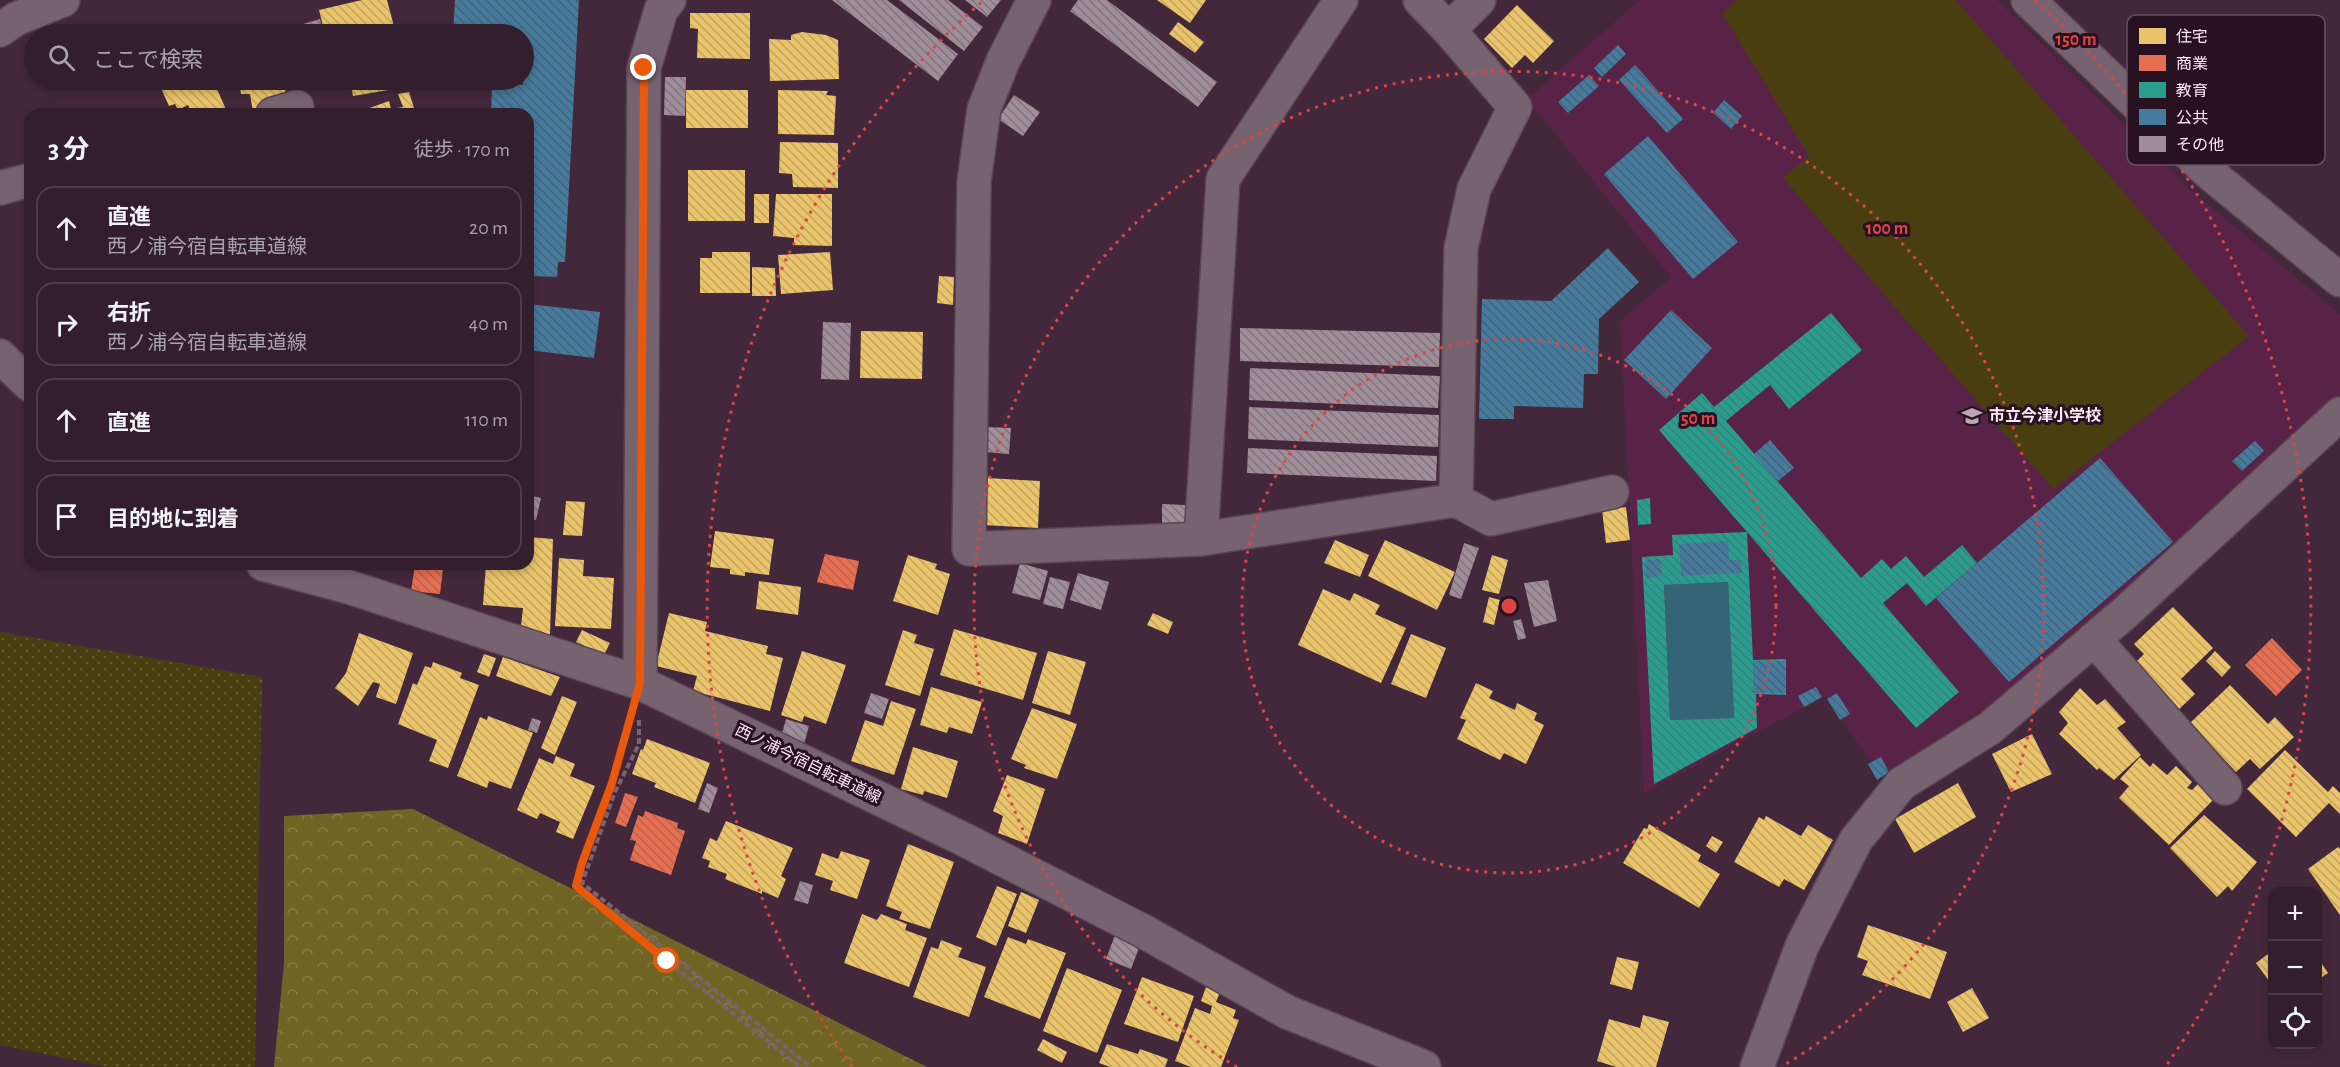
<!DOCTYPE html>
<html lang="ja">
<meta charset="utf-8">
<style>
:root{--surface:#321e2c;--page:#3a2734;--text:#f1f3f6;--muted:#a8a2a9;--line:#4d3c48}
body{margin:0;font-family:"Alegreya Sans","Noto Sans JP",sans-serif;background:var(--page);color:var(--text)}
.controls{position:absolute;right:18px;bottom:18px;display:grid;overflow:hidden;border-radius:12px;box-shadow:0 3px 9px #0003}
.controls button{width:54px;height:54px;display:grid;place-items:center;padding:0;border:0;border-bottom:2px solid var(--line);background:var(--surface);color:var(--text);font:30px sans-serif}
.stop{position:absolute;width:18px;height:18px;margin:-14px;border:4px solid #ea580c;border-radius:50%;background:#fff}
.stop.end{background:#ea580c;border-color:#fff;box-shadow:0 2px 6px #0008}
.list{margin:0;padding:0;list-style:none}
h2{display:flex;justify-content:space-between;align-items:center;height:78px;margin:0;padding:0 24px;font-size:26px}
h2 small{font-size:20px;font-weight:400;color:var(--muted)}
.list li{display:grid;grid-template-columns:39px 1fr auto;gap:18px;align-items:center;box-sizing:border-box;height:84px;margin:0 12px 12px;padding:0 12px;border:2px solid var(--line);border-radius:18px}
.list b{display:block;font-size:22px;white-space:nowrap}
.list p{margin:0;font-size:20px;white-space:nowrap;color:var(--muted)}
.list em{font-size:20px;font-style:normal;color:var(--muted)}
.icon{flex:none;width:33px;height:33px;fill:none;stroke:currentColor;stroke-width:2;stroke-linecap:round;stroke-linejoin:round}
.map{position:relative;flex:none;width:2340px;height:1067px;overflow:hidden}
.search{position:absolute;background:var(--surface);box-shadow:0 3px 9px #0003;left:24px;top:24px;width:510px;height:66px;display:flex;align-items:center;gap:15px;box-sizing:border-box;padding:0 21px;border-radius:33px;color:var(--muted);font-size:22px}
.panel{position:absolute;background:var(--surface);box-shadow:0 3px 9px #0003;left:24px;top:108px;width:510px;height:462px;border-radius:18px}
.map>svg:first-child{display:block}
.built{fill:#592347}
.grass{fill:url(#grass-dots)}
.forest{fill:url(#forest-crowns)}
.garden{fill:#483e10}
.water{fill:#346476}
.homes{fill:url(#homes-back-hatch)}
.shops{fill:url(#shops-back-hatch)}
.schools{fill:url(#schools-back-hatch);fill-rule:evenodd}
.public{fill:url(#public-back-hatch)}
.building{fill:url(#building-back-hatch)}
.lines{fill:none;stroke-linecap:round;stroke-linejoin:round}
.minor-casing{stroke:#5a4553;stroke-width:36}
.path{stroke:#776471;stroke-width:4;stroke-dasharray:6 3;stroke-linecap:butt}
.minor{stroke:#776370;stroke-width:33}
.route{stroke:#ea580c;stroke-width:8}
.ring{fill:none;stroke:#dc4546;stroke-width:3;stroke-dasharray:3 6}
.labels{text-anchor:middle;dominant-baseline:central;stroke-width:6;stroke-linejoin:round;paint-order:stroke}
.poi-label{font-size:16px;font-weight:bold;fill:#fce8f3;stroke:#281120;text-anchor:start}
.street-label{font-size:16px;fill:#fce8f3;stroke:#281120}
.key{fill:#281120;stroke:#68525f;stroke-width:1.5}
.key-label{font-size:16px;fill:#fce8f3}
.centre{fill:#dc4546;stroke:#281120;stroke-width:3}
.ring-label{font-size:18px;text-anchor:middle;font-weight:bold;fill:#dc4546;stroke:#281120;stroke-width:6;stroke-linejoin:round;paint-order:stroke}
</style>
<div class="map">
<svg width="2340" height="1067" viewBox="0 0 2340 1067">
<defs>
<pattern id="grass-dots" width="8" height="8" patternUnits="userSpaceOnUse" patternTransform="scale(1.5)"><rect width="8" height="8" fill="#483e10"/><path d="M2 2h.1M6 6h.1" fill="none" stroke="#635a33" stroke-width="1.8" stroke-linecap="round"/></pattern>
<pattern id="forest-crowns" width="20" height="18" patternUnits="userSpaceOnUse" patternTransform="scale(1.5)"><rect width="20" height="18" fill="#716525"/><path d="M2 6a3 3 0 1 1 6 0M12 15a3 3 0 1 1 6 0" fill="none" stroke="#867b45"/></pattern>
<pattern id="homes-back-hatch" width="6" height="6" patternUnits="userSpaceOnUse" patternTransform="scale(1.5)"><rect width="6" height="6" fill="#e9c46a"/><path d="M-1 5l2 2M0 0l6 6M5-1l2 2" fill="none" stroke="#c2a462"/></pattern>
<pattern id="shops-back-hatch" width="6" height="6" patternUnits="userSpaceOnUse" patternTransform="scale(1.5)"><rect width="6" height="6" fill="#e76f51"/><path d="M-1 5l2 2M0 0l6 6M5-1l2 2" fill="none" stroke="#b8634f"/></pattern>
<pattern id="schools-back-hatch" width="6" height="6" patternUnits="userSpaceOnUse" patternTransform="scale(1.5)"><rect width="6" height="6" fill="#2a9d8f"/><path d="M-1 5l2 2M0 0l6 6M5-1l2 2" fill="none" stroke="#34837a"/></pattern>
<pattern id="public-back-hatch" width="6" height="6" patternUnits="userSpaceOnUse" patternTransform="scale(1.5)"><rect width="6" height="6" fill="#457b9d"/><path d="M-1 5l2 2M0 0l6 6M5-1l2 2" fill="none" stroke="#486377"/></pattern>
<pattern id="building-back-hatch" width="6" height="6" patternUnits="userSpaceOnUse" patternTransform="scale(1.5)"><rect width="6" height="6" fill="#9f8d97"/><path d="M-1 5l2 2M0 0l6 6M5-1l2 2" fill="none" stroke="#82747c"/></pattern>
</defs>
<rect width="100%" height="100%" fill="#43283b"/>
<path class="built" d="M1640 0H1997L2193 192 2340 314V395L2300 436 2010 697 1883 779 1825 696 1644 793 1620 321 1671 277 1527 99Z"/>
<path class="grass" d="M0 632 262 677 255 1067H107L0 1045Z"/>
<path class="forest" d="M413 809 927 1067H274L284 963V816Z"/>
<path class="garden" d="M1737 0H1956L2249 336 2053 489 1783 178 1809 156 1722 13Z"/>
<path class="water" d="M1728 582 1734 718 1670 720 1664 585Z"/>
<g class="homes">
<path d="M362 0H387L396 34H325L319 10Z"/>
<path d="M1157 0H1206L1190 23Z"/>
<path d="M1517 5 1554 41 1533 63 1525 55 1512 68 1484 39Z"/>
<path d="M690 13H750V59L697 58 698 29 690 28Z"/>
<path d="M1178 22 1204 42 1195 53 1169 34Z"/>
<path d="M802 32 826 35 838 40 839 79 770 81 769 39 791 40V35Z"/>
<path d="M174 80H213L228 114H192L188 105 178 110 175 104 169 106 160 86Z"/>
<path d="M239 80H284L286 97 275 107 253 112 250 94H241Z"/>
<path d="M350 80H404L406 87 353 96Z"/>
<rect x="686" y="90" width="62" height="38"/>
<path d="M778 90 828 91 826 95 836 96 834 135 778 134Z"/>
<path d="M409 92 415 111 406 114H353L389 101 391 109 403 107 398 94Z"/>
<path d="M780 142 838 143V188L793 187 792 174 779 173Z"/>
<rect x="688" y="170" width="57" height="51"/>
<rect x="754" y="194" width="15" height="29"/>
<path d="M776 194H832V246L794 245V238L773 236Z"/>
<path d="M712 252H750V293H700V258H712Z"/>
<path d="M830 252 833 290 781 294 778 255Z"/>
<path d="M752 267 775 268 776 296H752Z"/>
<path d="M939 276 954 277 953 305 937 303Z"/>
<path d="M861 331 923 332 922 379 860 378Z"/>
<path d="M987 478 1040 481 1038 528 984 525Z"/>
<path d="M566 501 585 502 582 536 563 535Z"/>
<path d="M1626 507 1630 540 1606 543 1602 510Z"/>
<path d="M715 531 774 539 769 575 745 572V576L730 574V569L710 567Z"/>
<path d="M528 537 553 539 550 635 521 626 523 608 483 605 486 564H528Z"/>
<path d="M1335 540 1369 555 1360 577 1324 563Z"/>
<path d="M1385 540 1455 572 1437 610 1368 576Z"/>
<path d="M908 555 937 564 935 569 950 574 938 615 893 601Z"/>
<path d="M1492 555 1508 560 1499 594 1482 590Z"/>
<path d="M559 558 584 560 583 576 614 578 611 629 555 626Z"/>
<path d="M298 564H356L352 579Z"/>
<path d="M759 581 801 587 798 615 756 609Z"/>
<path d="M1323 589 1350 601 1354 593 1380 605 1375 614 1406 628 1381 683 1298 645Z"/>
<path d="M1489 597 1500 600 1494 625 1483 622Z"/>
<path d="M2173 607 2213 648 2181 679 2195 694 2173 715 2129 669 2144 654 2134 644Z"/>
<path d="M669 613 707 622 705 631 768 646 766 654 783 658 770 711 693 691 697 676 656 666Z"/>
<path d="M1153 613 1173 622 1168 634 1147 625Z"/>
<path d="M954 629 1037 653 1023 700 940 675Z"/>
<path d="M582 630 610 643 604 655 576 642Z"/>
<path d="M903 630 917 635 914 643 934 649 920 696 885 685Z"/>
<path d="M359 633 413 653 396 704 376 697 380 684 373 682 358 706 335 688 346 673Z"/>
<path d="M1411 634 1446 648 1426 698 1391 684Z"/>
<path d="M802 651 846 665 826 724 804 716 802 722 781 715Z"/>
<path d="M1048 651 1086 662 1070 715 1032 703Z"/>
<path d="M2215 651 2231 667 2222 677 2206 661Z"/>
<path d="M484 654 496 658 489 677 477 672Z"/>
<path d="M503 657 560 677 551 696 496 676Z"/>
<path d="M433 662 462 673 460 678 479 685 448 768 429 761 437 740 398 724 413 683 417 685 425 666 431 668Z"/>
<path d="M1476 683 1493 691 1489 698 1515 710 1517 703 1537 713 1534 720 1544 725 1526 764 1504 753 1500 760 1457 739 1466 720 1460 718Z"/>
<path d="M2230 685 2268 724 2275 717 2294 737 2260 769 2250 759 2236 772 2190 723Z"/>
<path d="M931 687 982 702 972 734 949 727 947 733 920 725Z"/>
<path d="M2080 688 2097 705 2105 699 2126 722 2117 728 2141 755 2114 780 2099 768 2097 770 2059 734 2068 723 2059 712Z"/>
<path d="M562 696 577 702 555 755 541 748Z"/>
<path d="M891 701 916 709 894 775 851 761 865 720 883 726Z"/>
<path d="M1032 708 1077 724 1057 779 1024 768 1026 765 1011 759Z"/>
<path d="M488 716 533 733 511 789 489 781 487 788 457 776 480 717 487 720Z"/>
<path d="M2032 734 2052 774 2011 792 1992 754Z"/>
<path d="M647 739 710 763 695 803 654 787 656 783 632 774 641 749 643 750Z"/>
<path d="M913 747 958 761 947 798 924 791 923 795 901 789Z"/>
<path d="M2285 750 2328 792 2333 786 2340 793V814L2329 803 2296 837 2247 789Z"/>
<path d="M556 756 575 764 570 776 595 786 573 839 556 832 560 822 540 813 537 819 517 810 539 758 553 764Z"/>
<path d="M2140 757 2150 767 2153 763 2167 775 2176 766 2192 782 2187 788 2192 790 2198 784 2214 799 2169 845 2119 798 2129 786 2120 779Z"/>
<path d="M1007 775 1045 789 1027 844 998 833 1003 816 993 811Z"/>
<path d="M1958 783 1976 817 1914 853 1895 819Z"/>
<path d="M2204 815 2257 862 2232 891 2228 886 2217 897 2170 848Z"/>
<path d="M1766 816 1801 836 1808 825 1833 840 1804 890 1784 879 1779 887 1734 862 1759 817 1764 820Z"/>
<path d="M726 821 793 848 781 876 786 879 778 898 762 891V894L725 879 727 874 708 867 710 861 702 858 710 838 717 841Z"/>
<path d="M1649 824 1701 855 1698 861 1720 874 1699 908 1623 863 1644 828 1647 829Z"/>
<path d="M1712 836 1723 842 1716 853 1706 846Z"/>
<path d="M908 844 954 862 930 929 899 919 902 912 886 906Z"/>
<path d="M2338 847 2340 849V915L2308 869Z"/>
<path d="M841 851 870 860 857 899 830 890 833 881 815 875 822 853 838 859Z"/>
<path d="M997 886 1017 894 996 946 976 937Z"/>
<path d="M1021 892 1039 900 1026 933 1008 926Z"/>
<path d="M862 914 877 920 881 914 907 924 905 930 927 938 909 987 844 963Z"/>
<path d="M1868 925 1947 952 1930 999 1862 975 1868 961 1857 957Z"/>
<path d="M1008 937 1026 944 1028 939 1066 953 1040 1019 984 997Z"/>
<path d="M941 940 962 948 958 957 986 967 969 1017 913 997 931 947 938 949Z"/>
<path d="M2272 951V985L2256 963Z"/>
<path d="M1617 957 1639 962 1632 990 1610 984Z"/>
<path d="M2318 958 2328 973 2318 980Z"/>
<path d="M1067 968 1122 990 1097 1053 1043 1031Z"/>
<path d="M1142 977 1194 996 1178 1042 1124 1024Z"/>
<path d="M1206 987 1220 992 1216 1002 1236 1010 1233 1018 1239 1020 1221 1067H1191L1175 1061 1195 1008 1210 1014 1212 1006 1201 1001Z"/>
<path d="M1972 988 1989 1018 1963 1032 1947 1002Z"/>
<path d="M1643 1015 1669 1022 1656 1067H1616L1597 1061 1609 1019 1640 1028Z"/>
<path d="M1043 1039 1067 1052 1062 1063 1037 1050Z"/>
<path d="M1107 1044 1138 1054 1140 1049 1168 1059 1165 1067H1110L1099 1063Z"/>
</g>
<g class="shops">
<path d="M825 554 859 561 853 590 817 582Z"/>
<path d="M415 565 443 569 440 594 411 591Z"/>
<path d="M2272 638 2302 670 2276 696 2245 665Z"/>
<path d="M625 793 638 797 626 827 615 823Z"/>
<path d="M645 811 678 823 677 828 685 831 671 875 630 860 636 841 630 840 638 815 643 817Z"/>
</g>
<g class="schools">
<path d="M1831 313 1862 350 1789 409 1770 385 1726 421 1861 578 1882 559 1891 569 1906 556 1924 577 1962 545 1977 563 1926 606 1907 583 1883 603 1959 692 1916 728 1659 430 1702 393 1714 407Z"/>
<path d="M1650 498 1651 524 1638 525 1637 500Z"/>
<path d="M1747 532 1753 660 1786 659V695L1756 694 1757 728 1654 784 1642 557 1673 555 1672 535ZM1728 582 1734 718 1670 720 1664 585Z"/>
</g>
<g class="public">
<path d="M455 0H579L565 262H558L557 277 528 276V114H491L492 83 523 85 524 34H453Z"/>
<path d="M1618 45 1626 54 1602 77 1594 68Z"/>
<path d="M1635 65 1683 119 1667 133 1619 80Z"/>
<path d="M1589 75 1599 86 1568 113 1558 102Z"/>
<path d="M1724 100 1742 116 1731 129 1713 113Z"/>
<path d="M1648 136 1738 242 1693 279 1604 174Z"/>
<path d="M1608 248 1639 282 1599 319 1598 374H1584L1583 408 1514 406V419H1479L1482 299 1551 301Z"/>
<path d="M528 304 600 312 594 358 528 350Z"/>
<path d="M1671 310 1712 348 1666 399 1624 360Z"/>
<path d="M1770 440 1794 468 1778 481 1754 454Z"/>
<path d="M2255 441 2264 451 2242 471 2232 461Z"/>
<path d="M2100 458 2173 542 2009 682 1936 598Z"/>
<path d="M1728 541 1729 560H1740L1742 573 1681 576 1679 544Z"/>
<path d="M1661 559 1662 576 1646 578 1645 560Z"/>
<path d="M1753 661H1785L1786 693H1753Z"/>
<path d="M1816 687 1822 697 1804 707 1798 696Z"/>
<path d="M1837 693 1850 714 1840 720 1827 699Z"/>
<path d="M1881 757 1889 772 1877 780 1868 764Z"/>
</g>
<g class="building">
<path d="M832 0H887L958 54 938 81Z"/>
<path d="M899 0H948L983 27 964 51Z"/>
<path d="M965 0H1001L987 17Z"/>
<path d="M1078 0H1107L1217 82 1198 107 1070 11Z"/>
<path d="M320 19 324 34H302L300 25Z"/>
<path d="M665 77H686L685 116 664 115Z"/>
<path d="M1014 95 1040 112 1023 136 998 119Z"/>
<path d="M823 322 851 323 849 380 821 379Z"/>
<path d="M1240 328 1440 333 1439 367 1240 361Z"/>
<path d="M1250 368 1440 376 1438 408 1249 400Z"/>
<path d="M1249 407 1439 415 1438 447 1248 439Z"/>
<path d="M986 427 1011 428 1009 454 984 452Z"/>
<path d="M1248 448 1437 456 1436 481 1247 473Z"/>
<path d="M528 495 541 498 536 520 528 518Z"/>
<path d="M1162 504 1185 505V527H1162Z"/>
<path d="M1464 543 1479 548 1461 599 1449 595Z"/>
<path d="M1020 563 1048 571 1040 600 1012 593Z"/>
<path d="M1078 573 1109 582 1101 610 1070 600Z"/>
<path d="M1050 577 1070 582 1063 609 1043 604Z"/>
<path d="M1548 580 1557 621 1534 627 1524 583Z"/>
<path d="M1521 619 1526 638 1518 640 1513 621Z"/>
<path d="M871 693 889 699 882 719 864 713Z"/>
<path d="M532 718 541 721 537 733 528 730Z"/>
<path d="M786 719 809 726 804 744 781 737Z"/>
<path d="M707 783 718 788 709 813 698 809Z"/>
<path d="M800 881 813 885 808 904 794 900Z"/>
<path d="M1115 935 1140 945 1131 969 1106 959Z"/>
</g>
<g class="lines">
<g class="minor-casing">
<g id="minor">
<path d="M1034 0 1003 61 984 109 974 182 969 549 1201 539 1456 500 1491 519 1612 492"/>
<path d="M1420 0 1449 30 1515 107 1474 189 1461 248 1456 500"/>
<path d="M2028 0 2207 171 2340 280"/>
<path d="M0 30 16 19 63 0"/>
<path d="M1449 30 1479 0"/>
<path d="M273 114 297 107"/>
<path d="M0 188 30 180"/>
<path d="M0 356 30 385"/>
<path d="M1201 539 1223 179 1341 0"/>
<path d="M263 564 349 587 640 683 963 839 1141 930 1287 1012 1424 1067"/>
<path d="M2094 639 2225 788"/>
<path d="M640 683 644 68 661 10 669 0"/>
<path d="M1757 1067 1802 946 1856 840 1901 784 1990 728 2127 611 2340 414"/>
</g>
</g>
<g class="path">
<path d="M631 716 612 783 582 863 576 886 667 961 800 1067"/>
<path d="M639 720V744L615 792 582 883 811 1067"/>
</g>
<use href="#minor" class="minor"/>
</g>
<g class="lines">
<path class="route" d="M644 68 640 683 612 783 582 863 576 886 667 961"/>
</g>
<g class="ring">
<circle cx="1509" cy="606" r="267"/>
<path d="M1237 1067A535 535 0 1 1 1781 1067"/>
<path d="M852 1066A802 802 0 0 1 983 1M2035 1A802 802 0 0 1 2166 1066"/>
</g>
<defs>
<g id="school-bare" transform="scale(1.62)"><path d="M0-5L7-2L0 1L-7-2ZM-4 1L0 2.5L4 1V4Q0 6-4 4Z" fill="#bba5b3" stroke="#281120" stroke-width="2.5" paint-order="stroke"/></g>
</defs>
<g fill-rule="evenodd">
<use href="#school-bare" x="1972" y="416"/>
</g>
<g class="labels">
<g class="poi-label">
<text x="1989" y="416">市立今津小学校</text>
</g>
<g class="street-label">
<text transform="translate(808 764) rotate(26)">西ノ浦今宿自転車道線</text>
</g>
</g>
<rect x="2127" y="15" width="198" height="150" rx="9" class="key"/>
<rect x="2139" y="28" width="27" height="16" fill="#e9c46a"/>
<rect x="2139" y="55" width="27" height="16" fill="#e76f51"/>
<rect x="2139" y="82" width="27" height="16" fill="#2a9d8f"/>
<rect x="2139" y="109" width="27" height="16" fill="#457b9d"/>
<rect x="2139" y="136" width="27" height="16" fill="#9f8d97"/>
<g class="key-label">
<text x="2176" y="42">住宅</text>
<text x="2176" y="69">商業</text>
<text x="2176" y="96">教育</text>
<text x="2176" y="123">公共</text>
<text x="2176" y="150">その他</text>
</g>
<circle cx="1509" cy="606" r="9" class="centre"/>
<g class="ring-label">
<text x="2076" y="45">150 m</text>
<text x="1887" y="234">100 m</text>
<text x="1698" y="424">50 m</text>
</g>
</svg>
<div class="controls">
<button>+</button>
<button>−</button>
<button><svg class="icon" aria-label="locate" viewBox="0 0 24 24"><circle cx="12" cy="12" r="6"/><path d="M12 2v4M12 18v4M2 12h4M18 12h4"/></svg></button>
</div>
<div class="stop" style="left:667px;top:961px"></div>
<div class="stop end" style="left:644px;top:68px"></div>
<div class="search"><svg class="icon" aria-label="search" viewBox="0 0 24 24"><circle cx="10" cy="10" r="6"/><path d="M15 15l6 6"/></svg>ここで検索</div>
<section class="panel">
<h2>3 分<small>徒歩 · 170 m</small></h2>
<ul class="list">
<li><svg class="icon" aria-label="ahead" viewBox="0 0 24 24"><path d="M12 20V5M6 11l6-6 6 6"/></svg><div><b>直進</b><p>西ノ浦今宿自転車道線</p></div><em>20 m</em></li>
<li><svg class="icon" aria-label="right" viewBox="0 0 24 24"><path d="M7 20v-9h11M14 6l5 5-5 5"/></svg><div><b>右折</b><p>西ノ浦今宿自転車道線</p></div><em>40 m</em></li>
<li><svg class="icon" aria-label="ahead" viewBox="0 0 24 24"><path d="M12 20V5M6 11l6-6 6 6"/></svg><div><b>直進</b></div><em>110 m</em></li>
<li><svg class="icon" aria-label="arrive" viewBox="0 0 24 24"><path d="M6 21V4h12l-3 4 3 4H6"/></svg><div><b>目的地に到着</b></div></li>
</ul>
</section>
</div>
